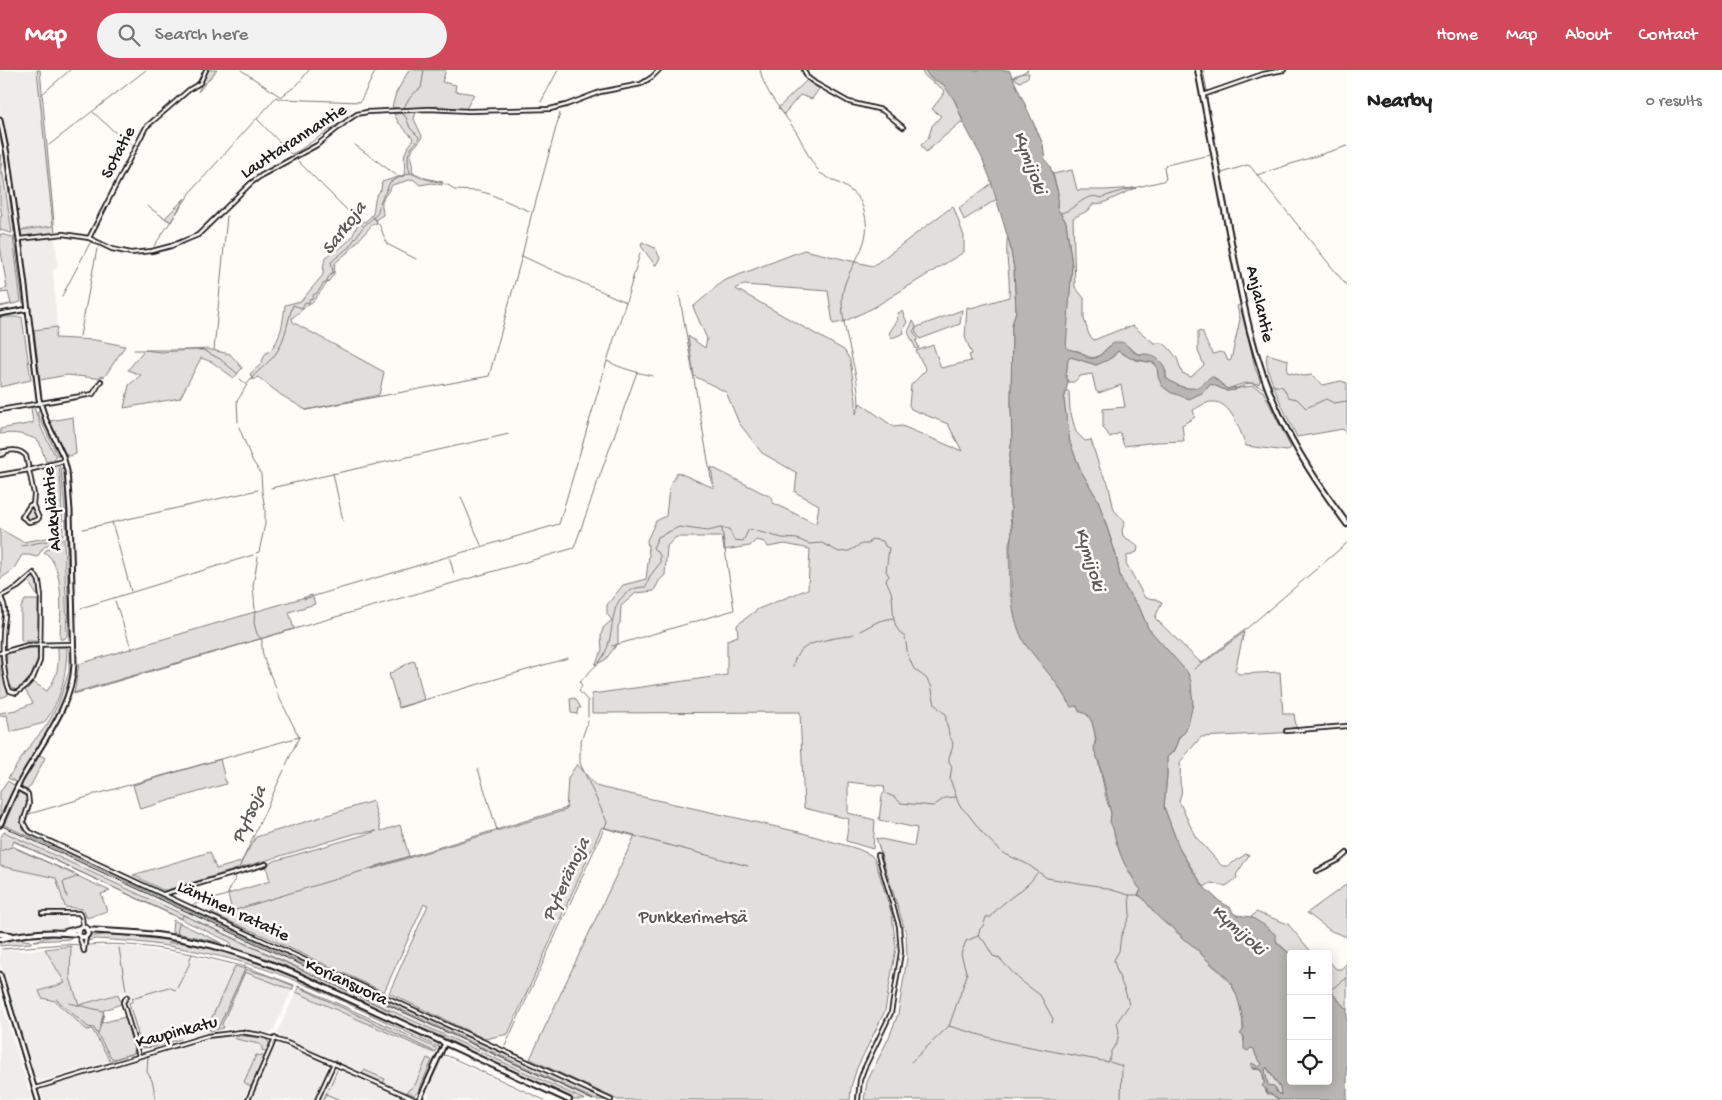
<!DOCTYPE html>
<meta charset="utf-8">
<style>
:root{--surface:#fff;--page:#f2f2f2;--text:#222;--muted:#767676;--line:#e0e0e0;--accent:#d1495b}
body{margin:0;font-family:"Gochi Hand",sans-serif;background:var(--page);color:var(--text)}
.controls{position:absolute;right:15px;bottom:15px;display:grid;overflow:hidden;border-radius:5px;box-shadow:0 2px 12px #0003}
.controls button{width:45px;height:45px;display:grid;place-items:center;padding:0;border:0;border-bottom:1px solid var(--line);background:var(--surface);color:var(--text);font:25px sans-serif}
.list{margin:0;padding:0;list-style:none}
h2{display:flex;justify-content:space-between;align-items:center;height:65px;margin:0;padding:0 20px;font-size:21px}
h2 small{font-size:16px;font-weight:400;color:var(--muted)}
.icon{flex:none;width:28px;height:28px;fill:none;stroke:currentColor;stroke-width:2;stroke-linecap:round;stroke-linejoin:round}
.map{position:relative;flex:none;width:1347px;height:1030px;overflow:hidden}
header{display:flex;align-items:center;gap:30px;box-sizing:border-box;height:70px;padding:0 25px;background:var(--accent);color:#fff}
header strong{font-size:24px}
nav{display:flex;gap:28px;margin-inline-start:auto;font-size:18px}
.search{width:350px;height:45px;background:var(--page);display:flex;align-items:center;gap:12px;box-sizing:border-box;padding:0 18px;border-radius:28px;color:var(--muted);font-size:19px}
main{display:flex}
aside{flex:1;background:var(--surface)}
.map>svg:first-child{display:block}
.built{fill:#eeede9}
.green{fill:#e0dfdb;stroke:#7e7e7c}
.water{fill:#b7b6b2;stroke:#797876;fill-rule:evenodd}
.lines{fill:none;stroke-linecap:round;stroke-linejoin:round}
.stream{stroke:#797876;stroke-width:1}
.minor-casing{stroke:#1c1c1c;stroke-width:6}
.tertiary-casing{stroke:#1c1c1c;stroke-width:7}
.secondary-casing{stroke:#1c1c1c;stroke-width:8}
.minor{stroke:#fdfcf7;stroke-width:2.5}
.tertiary{stroke:#fdfcf7;stroke-width:3}
.secondary{stroke:#fdfcf7;stroke-width:4}
.rail{stroke:#1c1c1c;stroke-width:1}
.labels{text-anchor:middle;dominant-baseline:central;stroke-width:5;stroke-linejoin:round;paint-order:stroke}
.street-label{font-size:18px;fill:#1c1c1c;stroke:#fdfcf7}
.park-label{font-size:18px;fill:#575655;stroke:#fdfcf7}
.water-label{font-size:19px;font-style:italic;fill:#5a5a58;stroke:#fdfcf7}
</style>
<header>
<strong>Map</strong>
<div class="search"><svg class="icon" aria-label="search" viewBox="0 0 24 24"><circle cx="10" cy="10" r="6"/><path d="M15 15l6 6"/></svg>Search here</div>
<nav><a>Home</a><a>Map</a><a>About</a><a>Contact</a></nav>
</header>
<main>
<div class="map">
<svg width="1347" height="1030" viewBox="0 0 1347 1030">
<rect width="100%" height="100%" fill="#fdfcf7"/>
<filter id="ink" filterUnits="userSpaceOnUse"><feTurbulence type="fractalNoise" baseFrequency=".02" numOctaves="2"/><feDisplacementMap in="SourceGraphic" scale="10" xChannelSelector="R" yChannelSelector="G"/><feConvolveMatrix kernelMatrix="1 2 1 2 8 2 1 2 1" color-interpolation-filters="sRGB"/></filter>
<g filter="url(#ink)">
<g class="built">
<path d="M0 0H37L53 157 21 160 4 55 0 44Z"/>
<path d="M55 166 58 198 53 199 57 257 34 260 23 172Z"/>
<path d="M7 757 455 965 596 1030H585L137 823 4 762Z"/>
<path d="M0 796 56 808 69 857 11 862 0 860Z"/>
<path d="M71 876H120L188 885 235 896 209 954 210 961 144 980 140 978 126 932 130 930 131 927 125 921 79 935 70 908Z"/>
<path d="M0 879 24 881 45 879 65 913 39 921 42 928 55 931 87 959H92L110 991 41 1011 36 1009 0 893Z"/>
<path d="M245 902 292 920 273 961 269 963 237 958H224L222 954Z"/>
<path d="M296 922 434 983 416 1021 411 1024 282 968 277 963Z"/>
<path d="M0 926 22 998 32 1030H0Z"/>
<path d="M226 966 261 969 266 977 243 1030H43L41 1023 44 1018 47 1017 206 970Z"/>
<path d="M284 974 324 992 327 995V1002L314 1030H251L275 977 280 974Z"/>
<path d="M443 986 541 1030H429L428 1019Z"/>
<path d="M340 1000 406 1030H322L334 1003Z"/>
</g>
<g class="green">
<path d="M37 0H40L55 163 22 167 21 160 53 156Z"/>
<path d="M208 0H217L198 22Z"/>
<path d="M409 0H446L442 12 456 15 455 21 474 24 466 39 439 36 401 39 392 37 396 23Z"/>
<path d="M921 0H925C932 11 936 7 944 15 954 25 959 41 964 55L961 52 926 82 921 75 928 69 932 56 941 46 932 39 945 22C936 11 929 14 921 0Z"/>
<path d="M1024 3H1029L1028 7 1020 12 1015 9 1014 6Z"/>
<path d="M807 10 819 19 812 29 800 25 784 44 778 38Z"/>
<path d="M416 42 414 49 422 66C420 74 412 76 411 84 410 91 414 95 412 102L425 108 443 112 442 115 432 113 420 115 413 109 392 115C390 121 384 125 382 131 381 135 383 140 383 145L376 149 377 153 372 155 348 182 335 193 334 204 314 230 292 248 293 252 298 255 384 302 379 325 306 340 281 325 258 307 253 310 250 304 261 294 265 284C281 274 283 252 285 235L301 231 323 205C323 176 335 187 350 169 354 165 355 159 358 154L366 151 373 144C375 134 373 128 381 120L382 112 404 105C406 97 403 91 405 83 407 77 412 74 413 68L398 52 394 44Z"/>
<path d="M0 56 2 62 16 162H14Z"/>
<path d="M0 84 12 163H11L0 160V147L2 146 0 134Z"/>
<path d="M1072 100 1077 120H1105L1136 118 1103 133 1093 134 1089 140 1073 148 1075 217 1084 228V249L1089 265 1094 270 1119 260 1133 256 1154 273H1163L1169 278 1177 288 1182 303 1191 307 1204 295 1198 281V261L1203 262C1204 271 1210 277 1213 284L1220 282 1225 284 1228 291 1231 290 1240 249 1237 236 1240 235 1242 238 1255 298 1260 310 1259 314C1244 311 1240 315 1227 319L1214 307C1207 309 1205 313 1200 316 1189 322 1175 315 1166 308V301L1144 284H1138L1129 277 1109 276C1102 283 1096 292 1085 285 1082 284 1081 281 1078 281 1073 280 1070 281 1065 278L1072 195 1066 152 1057 138 1058 123 1053 104Z"/>
<path d="M992 113 997 129 964 150 959 138Z"/>
<path d="M185 128 171 152 165 148Z"/>
<path d="M953 136 964 166V182L873 238 843 252 833 254 828 221 744 215 738 217 736 219 844 280 850 290 856 330V344L860 333 894 357 902 356 962 381 948 354 911 339 909 335 911 315 926 300 916 281 933 275 941 298 971 291 969 285 972 284 965 267 967 237 971 238 1009 227C1011 205 1004 185 1008 164L1014 199 1016 241 1012 255 1011 337 1012 368 1009 392 1010 406V435L1011 437 1010 444 1012 463 1009 474 1010 525 1068 633 1077 636C1080 642 1085 641 1089 647 1094 653 1097 669 1094 676 1099 693 1103 711 1106 728 1107 733 1110 738 1111 743 1114 772 1123 796 1141 820L1138 824 1139 826 1142 827 1167 855 1173 857 1177 863 1181 865V868C1191 872 1198 881 1205 888 1225 908 1235 912 1242 942 1244 955 1241 969 1247 980H1249L1251 978 1254 979 1256 986 1262 994 1260 997 1253 999 1262 1000 1266 1023 1272 1024 1279 1030H864L867 1012 890 965 898 944 907 888 906 863 876 768 914 776 917 758 879 750 882 725 885 722 884 716 848 712V743L875 750 873 779 846 771 849 749 804 738 800 642 592 643V624L727 605V570L738 566 737 555 758 539 808 519 810 479 785 474 768 477 765 472 756 470 750 476 724 480 722 467H676L667 476 665 505 659 511 654 521 636 523 621 536 620 553 618 556V573L605 590 595 595 602 580 601 566 603 558 612 550 607 544V535L623 515 646 509 649 485 647 470 656 451 666 446 669 418 677 402 714 418 711 397 771 427 773 433 816 454 819 435 795 422 797 403 762 383 739 353 726 322 694 306 688 266 705 278 707 269 693 237 723 211 804 180 873 196Z"/>
<path d="M0 164 13 167 21 232 0 237V236L11 234 8 222 1 223 0 220 7 218 0 175Z"/>
<path d="M14 165H16L25 232 23 233Z"/>
<path d="M642 172 655 178 660 188 656 195H655L641 176Z"/>
<path d="M962 240 960 254 920 269 915 261 917 257Z"/>
<path d="M902 241 907 252 903 259 904 263 892 268 889 263 897 251 898 243Z"/>
<path d="M0 247H22L31 310 0 317Z"/>
<path d="M913 251 916 256 913 261 918 269 916 271 919 278 916 279 908 262Z"/>
<path d="M57 257 55 268 95 270 125 276 105 306 96 308 67 305 40 310 34 260Z"/>
<path d="M207 279 230 284 242 298 234 308 212 292 201 288 180 328 124 338 129 315 141 305 128 300 144 280 161 282Z"/>
<path d="M1118 281 1136 290 1154 293C1160 300 1157 308 1162 315 1170 326 1192 329 1203 322 1206 320 1209 316 1211 314L1227 321 1245 317 1253 316 1263 321 1291 378 1287 381 1246 376C1241 363 1231 330 1212 332 1206 332 1199 337 1193 340L1195 347 1182 355 1184 371 1157 372 1124 376 1120 363 1110 367 1103 357V339L1125 337 1121 315 1099 323 1096 321 1092 304 1080 306 1074 312H1068L1066 306 1068 289 1071 287 1096 295 1113 287Z"/>
<path d="M1267 284 1288 290 1287 302 1304 306 1312 305 1323 315 1341 311 1347 313V365L1343 359 1297 367C1289 350 1262 299 1267 284Z"/>
<path d="M1066 320 1069 322 1070 340 1076 362 1085 371 1091 370 1100 399 1108 413 1114 440 1125 452 1122 460 1123 466 1136 474 1138 478 1137 482 1127 486 1126 493 1145 528 1156 529 1162 532 1155 548 1202 594 1244 562 1235 601 1239 604 1280 602 1283 644H1294L1297 662 1201 667 1180 692C1181 699 1180 704 1180 710 1180 720 1184 717 1179 731L1195 766 1222 796H1228L1246 784 1249 785 1236 805 1237 808 1226 816 1211 813 1204 817 1180 780 1164 737 1167 705V687L1174 681 1179 667 1185 662 1156 569 1148 558 1140 539 1126 519 1120 506 1116 485 1098 430 1081 401 1070 373 1065 344 1064 330Z"/>
<path d="M34 337 42 360 56 387 54 389 46 392 39 371C26 364 15 362 0 364V359L33 353 31 338Z"/>
<path d="M40 341 59 384 58 387 37 343Z"/>
<path d="M73 347 76 384 69 386 66 385 50 351Z"/>
<path d="M59 395 61 418 63 465 44 477 37 487 29 485H22L13 500 0 509V459L23 472 52 467 57 457 45 398Z"/>
<path d="M61 398H64L65 401 71 566 69 570 66 453Z"/>
<path d="M32 437 36 447V449L31 450 25 445Z"/>
<path d="M64 469 67 566 64 569H60C60 546 66 495 44 482L59 470Z"/>
<path d="M33 507 37 510 38 527 28 511Z"/>
<path d="M312 525 315 534 289 542 294 559 74 624 79 594Z"/>
<path d="M25 530H38V571H21V538Z"/>
<path d="M58 577H67C66 606 62 629 44 653L10 662 7 645 0 646V643L16 640 33 633 25 620 33 612 47 621C58 606 59 596 58 577Z"/>
<path d="M37 578C41 596 31 611 16 620 4 616 6 595 7 584L23 579Z"/>
<path d="M69 578 72 580C76 630 38 671 18 713L8 708 29 677 47 655 58 634 69 602Z"/>
<path d="M1 585 8 625 0 628V585Z"/>
<path d="M412 591 415 592 424 630 399 638 389 604Z"/>
<path d="M575 628 581 638H578L577 644 571 643 570 629Z"/>
<path d="M40 685 45 688 30 717 26 720 22 718V714Z"/>
<path d="M220 689 226 714 140 739 133 715Z"/>
<path d="M577 694 596 716 603 718 799 762 858 779 871 785 875 790 892 845 896 878 885 941 857 998 851 1017 850 1030H618L530 989 635 765 602 757 508 964 485 969 389 923 428 835 424 834 384 922 264 866 210 843 231 837 228 824 270 811 266 795 274 791 377 761 357 763 167 820H163L133 805 210 782 216 799 241 792 256 767 373 731 381 761 400 755 409 786 374 797 372 799 566 740 568 708Z"/>
<path d="M7 711 16 716 0 749V722Z"/>
<path d="M19 722 27 727C28 740 17 748 24 760L175 832 605 1030H596L4 755Z"/>
<path d="M4 762 585 1030H574C546 1017 518 1005 490 991 463 977 436 962 407 953L283 895 233 878 230 872 14 771 12 776 110 821 101 824 107 841 87 848 83 839 65 837 56 808 0 796V768Z"/>
<path d="M1347 814V867L1331 861 1307 843Z"/>
<path d="M1256 842 1288 854 1313 884H1291V885L1251 847Z"/>
<path d="M173 850 222 873 172 862Z"/>
<path d="M109 864 174 871 219 880 255 890 291 905 437 972 440 978C375 948 306 909 238 891 191 878 143 871 95 869L88 871 89 867Z"/>
<path d="M52 866H71V869L34 871Z"/>
<path d="M10 868 31 871V873L0 876V871Z"/>
<path d="M71 876 70 908 79 935 118 924 121 934 104 940 101 953 125 947 135 982 134 983 110 991 92 959 87 960 55 931 42 928 39 921 65 913 45 879Z"/>
<path d="M1328 890 1336 899H1341L1347 893V940L1328 918Z"/>
<path d="M235 896 269 906 294 916 292 920 245 902 222 954 224 958 210 961 209 954Z"/>
<path d="M299 916 436 978V981L434 983 296 922Z"/>
<path d="M233 965 264 968 268 971 269 974 268 980 265 981 262 980V976L259 974 236 969Z"/>
<path d="M256 985 263 986 264 989 252 1016H249L244 1012Z"/>
<path d="M427 988 432 990 418 1022 414 1025 406 1022 415 1015Z"/>
<path d="M1266 997 1280 1018 1281 1025 1276 1022V1018L1268 1016 1265 1001Z"/>
<path d="M364 1000 385 1009 383 1013 362 1004Z"/>
</g>
<path class="water" d="M925 0H1009L1013 8 1043 74 1045 90 1050 96 1058 123 1057 138 1066 152 1072 195 1066 278C1071 281 1076 280 1080 282 1083 283 1084 286 1086 287 1102 294 1105 273 1119 272 1128 272 1130 282 1138 284 1142 285 1146 283 1150 285 1161 289 1166 296 1166 308 1176 315 1189 323 1201 315 1204 313 1207 310 1210 307H1213L1227 319 1235 317 1236 320 1227 321 1211 314 1202 323 1189 329 1170 322 1162 316 1158 307 1157 297 1154 293 1130 288 1118 281 1108 290 1096 295 1071 287 1068 289 1066 306 1068 312 1064 330 1070 373 1081 401 1098 430 1116 485 1120 506 1126 519 1140 539 1148 558 1188 603 1191 612 1193 634 1188 655 1185 662 1179 667 1174 681 1167 687V705L1164 737 1180 780 1192 800 1204 817 1219 831 1231 838 1233 843 1237 845 1251 847 1264 855 1275 864 1277 873 1291 885V1011H1328V918L1347 940V1030H1279L1271 1024H1267L1266 1019 1262 1016 1265 1012 1262 1000 1251 997 1252 993 1259 997 1262 994 1256 986 1254 979 1251 978 1248 981 1244 979V966L1240 964 1244 959C1241 941 1239 923 1227 908 1221 901 1212 895 1205 888 1198 880 1190 872 1181 868V865C1177 863 1176 859 1172 857 1159 851 1151 838 1142 827L1138 825 1141 820C1135 814 1134 809 1130 803 1123 793 1120 783 1116 771 1114 764 1114 759 1110 752L1111 743 1099 692 1094 680 1096 669 1092 652 1088 645 1079 641 1077 636 1071 637 1057 614 1025 574C1010 546 1011 521 1011 491 1011 486 1009 481 1010 476 1010 470 1012 465 1012 460 1012 452 1010 445 1011 437L1010 435V406L1009 392 1012 368 1011 337 1012 255 1016 241 1014 199 1010 175 990 108 982 88 964 54 955 31 943 14 930 8ZM1267 997 1280 1018 1281 1025 1277 1023 1274 1016 1268 1015 1265 1000Z"/>
<g class="lines">
<g class="stream">
<path d="M241 0 281 27 298 14 309 0"/>
<path d="M760 0C765 24 782 40 795 60 804 74 807 87 818 100"/>
<path d="M1203 0 1207 21"/>
<path d="M1013 8 1028 0"/>
<path d="M41 25 70 0"/>
<path d="M541 32 558 0"/>
<path d="M93 42 118 65 135 76"/>
<path d="M344 50 298 81 291 84 257 49 276 27 280 29 360 32 376 0"/>
<path d="M49 75 146 0"/>
<path d="M355 75 396 105"/>
<path d="M297 90 363 156"/>
<path d="M410 103 423 108 442 113"/>
<path d="M820 103C832 111 849 116 858 128 861 131 863 137 864 141 876 181 840 197 842 235 844 269 859 301 859 336"/>
<path d="M1222 103 1247 95 1250 96 1347 216"/>
<path d="M1257 105 1347 76"/>
<path d="M445 114 450 116 454 120 478 121 490 124"/>
<path d="M492 125 529 141"/>
<path d="M147 136 169 151"/>
<path d="M532 142 522 186 552 200"/>
<path d="M533 142 560 43"/>
<path d="M1061 143C1076 140 1085 121 1101 128 1121 120 1142 116 1163 111L1166 109 1164 97 1166 95 1210 85"/>
<path d="M373 147 380 156 387 174 416 189"/>
<path d="M154 176 193 119 256 49"/>
<path d="M555 201 626 232 607 291C620 298 638 303 653 306"/>
<path d="M679 222 712 414"/>
<path d="M62 226 90 173"/>
<path d="M626 232 640 183"/>
<path d="M80 266 97 179"/>
<path d="M134 280H203L220 289 238 304"/>
<path d="M214 280 227 146"/>
<path d="M240 309 246 314"/>
<path d="M1270 315 1283 317 1288 327 1297 329 1306 338 1326 329 1334 333 1347 331"/>
<path d="M1234 319 1250 313 1264 318"/>
<path d="M306 340 489 306 522 186"/>
<path d="M238 352 237 331C242 325 245 316 251 309 259 299 272 291 278 280 286 266 288 249 293 235L302 238 305 232 309 233V229L313 228V225L317 223 324 213H327V209L333 202 331 192 349 177 363 157 378 143C379 129 385 125 390 112L410 103C408 95 406 84 412 77 415 73 417 73 419 67L410 58 406 47 402 44C405 32 412 24 421 18L424 0"/>
<path d="M239 357 252 390 261 404 262 421 265 439V454L259 482 256 483"/>
<path d="M333 403 343 451"/>
<path d="M271 418 509 364"/>
<path d="M461 427 481 475"/>
<path d="M112 452 131 521"/>
<path d="M83 459 258 420"/>
<path d="M22 476 56 469"/>
<path d="M449 486 454 504"/>
<path d="M258 487 253 516 255 540 254 553 257 564 262 570C260 586 270 603 276 618"/>
<path d="M304 529 559 454 607 291"/>
<path d="M115 531 132 580"/>
<path d="M81 538 253 485"/>
<path d="M860 561 879 551 893 548"/>
<path d="M612 576 734 540 722 459"/>
<path d="M793 596C797 568 832 571 854 564"/>
<path d="M1194 599 1246 559 1347 473"/>
<path d="M73 623 574 478 637 302"/>
<path d="M277 623 299 667 286 695"/>
<path d="M400 637 568 588"/>
<path d="M588 647V631L579 621 582 616 580 612C588 602 600 594 605 583 612 569 611 552 616 537 620 525 634 516 646 517L650 506 660 493V485L653 478 658 467 679 457 708 461 720 458 729 459 734 470 743 471 749 459 782 468 797 469 809 474 822 473 839 482 849 481 862 474H869L871 469 883 471 885 476 889 478 886 501 889 506 886 510C888 515 891 520 892 526 894 542 891 557 905 567L908 586 914 599 926 608 931 615 935 635C939 637 941 642 946 644 945 653 949 658 949 666 958 676 948 682 949 692L952 696 950 709 959 735 968 744 984 765 1003 783 1027 794 1047 808 1098 816 1129 825H1139"/>
<path d="M1292 658 1347 655"/>
<path d="M478 699 497 760"/>
<path d="M887 724 894 727 901 733 933 736 945 728 956 727"/>
<path d="M29 744 91 726 94 724H97L299 667"/>
<path d="M604 758 748 796"/>
<path d="M15 772 182 849 183 845 390 941"/>
<path d="M17 779 79 806 63 812 67 827"/>
<path d="M0 781 12 777"/>
<path d="M238 800 284 700"/>
<path d="M192 835 227 825 237 804"/>
<path d="M186 839 187 838"/>
<path d="M219 845 567 738"/>
<path d="M177 864 179 854"/>
<path d="M979 867 984 871 993 886 999 888 1020 910 1040 925 1053 949 1052 953"/>
<path d="M168 874V873H177"/>
<path d="M88 875C123 872 158 878 192 884L189 891 190 893 177 918 175 920 169 917 132 928 133 931 129 933 142 978 154 977 181 969"/>
<path d="M119 878 126 920"/>
<path d="M2 879 65 874 80 875"/>
<path d="M192 884 246 897 218 958"/>
<path d="M246 897 294 915"/>
<path d="M297 916 435 982"/>
<path d="M1330 920 1347 908"/>
<path d="M56 929 88 957 94 958 110 986 114 989 134 983"/>
<path d="M69 933 103 941 104 944 98 964"/>
<path d="M949 956 1005 972 1108 992 1111 986V981L1117 973 1119 962 1117 952 1129 935C1126 919 1117 906 1114 890L1119 881 1121 866 1130 845 1129 825"/>
<path d="M505 976 607 752 580 693V674L588 651"/>
<path d="M443 985 448 986 544 1030"/>
<path d="M148 987 147 1002C154 1011 154 1019 155 1030"/>
<path d="M911 992 949 956 967 905 961 884 966 871 978 866 980 859 983 856 986 847H991C1002 829 1026 822 1037 803"/>
<path d="M1110 992 1122 996 1121 1030"/>
<path d="M329 1019 337 1000"/>
<path d="M326 1024 340 1030"/>
<path d="M323 1030 327 1022"/>
</g>
<g class="minor-casing">
<g id="minor">
<path d="M804 0 807 7 815 13 849 32 882 40 903 57"/>
<path d="M1203 25 1263 4 1284 0"/>
<path d="M89 168 146 57 190 19 200 13 206 0"/>
<path d="M19 169 63 164 89 168 112 179 131 183 152 181 171 176 198 165 251 113 262 105 317 75 348 50 357 44 367 42 429 39 469 41 550 39 566 35 600 22 641 14 652 7 659 0"/>
<path d="M0 340 93 324 101 311"/>
<path d="M0 382C10 380 19 378 26 386L34 424 33 435 39 448 37 450 29 452 22 447 30 435H33"/>
<path d="M0 385 4 384 6 381"/>
<path d="M0 405 29 400 64 391"/>
<path d="M0 527 18 517 34 503 39 511 41 526 40 591 33 608 26 616 16 623 10 621C4 611 2 578 3 566 3 549 9 543 1 527"/>
<path d="M0 583 28 575 73 574"/>
<path d="M1286 661 1347 656"/>
<path d="M17 718 28 724 29 734 23 752 27 759 30 762 194 839 611 1030"/>
<path d="M1317 801 1339 790 1347 783"/>
<path d="M164 824 266 794"/>
<path d="M42 843H79L82 847 83 857"/>
<path d="M79 866 84 881"/>
<path d="M84 880 86 866"/>
<path d="M127 927 123 932 139 986"/>
<path d="M35 1018 207 966 241 962 261 965 287 973 416 1030"/>
<path d="M248 1030 275 968"/>
<path d="M317 1030 334 993"/>
<path d="M858 1030 860 1010 864 999 891 943 901 882 899 856 878 785"/>
</g>
</g>
<g class="tertiary-casing">
<g id="tertiary">
<path d="M0 50 7 84 21 184 39 329 46 350 63 386 67 401 70 441 74 594C73 633 44 670 25 703 15 719 8 738 0 755"/>
<path d="M0 244 28 239"/>
<path d="M0 904 38 1030"/>
<path d="M419 1030 445 973"/>
</g>
</g>
<g class="secondary-casing">
<g id="secondary">
<path d="M1198 0C1209 57 1220 115 1231 172 1242 228 1252 285 1276 337 1294 379 1320 417 1347 454"/>
<circle cx="83" cy="862" r="5"/>
<path d="M87 860C111 862 134 862 157 865 205 871 251 885 295 904L569 1030"/>
<path d="M65 862 80 858"/>
<path d="M0 864 11 865"/>
<path d="M0 869C24 863 53 861 78 864"/>
</g>
</g>
<use href="#minor" class="minor"/>
<use href="#tertiary" class="tertiary"/>
<use href="#secondary" class="secondary"/>
<path class="rail" d="M0 755 593 1030"/>
</g>
</g>
<g class="labels">
<g class="street-label">
<text transform="translate(294 72) rotate(-33)">Lauttarannantie</text>
<text transform="translate(119 83) rotate(-63)">Sotatie</text>
<text transform="translate(1259 234) rotate(77)">Anjalantie</text>
<text transform="translate(53 439) rotate(-95)">Alakyläntie</text>
<text transform="translate(233 842) rotate(25)">Läntinen ratatie</text>
<text transform="translate(346 913) rotate(25)">Koriansuora</text>
<text transform="translate(177 963) rotate(-15)">Kaupinkatu</text>
</g>
<g class="park-label">
<text x="693" y="848">Punkkerimetsä</text>
</g>
<g class="water-label">
<text transform="translate(1029 93) rotate(70)">Kymijoki</text>
<text transform="translate(345 159) rotate(-53)">Sarkoja</text>
<text transform="translate(1089 490) rotate(73)">Kymijoki</text>
<text transform="translate(250 745) rotate(-66)">Pytsoja</text>
<text transform="translate(567 810) rotate(-65)">Pyteränoja</text>
<text transform="translate(1238 861) rotate(42)">Kymijoki</text>
</g>
</g>
</svg>
<div class="controls">
<button>+</button>
<button>−</button>
<button><svg class="icon" aria-label="locate" viewBox="0 0 24 24"><circle cx="12" cy="12" r="6"/><path d="M12 2v4M12 18v4M2 12h4M18 12h4"/></svg></button>
</div>
</div>
<aside>
<h2>Nearby<small>0 results</small></h2>
<ul class="list">
</ul>
</aside>
</main>
